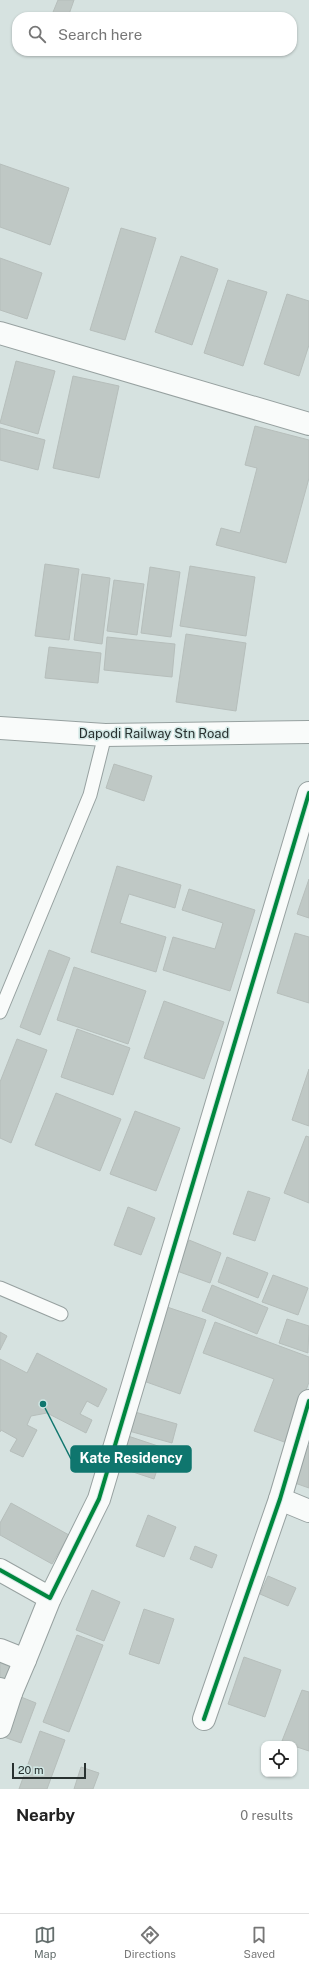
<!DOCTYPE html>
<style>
:root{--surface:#fff;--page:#f6f6f6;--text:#222;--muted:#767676;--line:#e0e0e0;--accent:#656f6e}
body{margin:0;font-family:"Public Sans",sans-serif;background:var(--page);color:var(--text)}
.controls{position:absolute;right:12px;bottom:12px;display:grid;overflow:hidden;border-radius:8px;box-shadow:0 1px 3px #0004}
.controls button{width:36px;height:36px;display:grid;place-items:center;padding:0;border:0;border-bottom:1px solid var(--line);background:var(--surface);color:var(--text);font:20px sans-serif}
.scale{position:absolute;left:12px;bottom:10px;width:74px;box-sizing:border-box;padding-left:4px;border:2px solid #283130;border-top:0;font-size:11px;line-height:14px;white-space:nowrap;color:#283130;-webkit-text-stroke:3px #d1e7e4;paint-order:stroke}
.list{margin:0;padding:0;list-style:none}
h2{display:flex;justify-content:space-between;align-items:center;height:52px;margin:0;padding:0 16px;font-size:17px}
h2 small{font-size:13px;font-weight:400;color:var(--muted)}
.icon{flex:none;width:22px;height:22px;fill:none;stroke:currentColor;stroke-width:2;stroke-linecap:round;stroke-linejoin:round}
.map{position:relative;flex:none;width:309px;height:1789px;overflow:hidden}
.search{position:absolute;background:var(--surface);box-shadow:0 1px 3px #0004;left:12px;right:12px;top:12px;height:44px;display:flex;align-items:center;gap:10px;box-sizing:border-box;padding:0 14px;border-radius:16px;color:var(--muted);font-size:15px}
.sheet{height:124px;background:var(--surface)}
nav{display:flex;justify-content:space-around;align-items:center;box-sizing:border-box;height:56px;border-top:1px solid var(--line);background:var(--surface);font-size:11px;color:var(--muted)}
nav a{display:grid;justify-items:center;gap:2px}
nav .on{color:var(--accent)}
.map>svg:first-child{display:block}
.building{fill:#bfc8c5;stroke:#b6bebb}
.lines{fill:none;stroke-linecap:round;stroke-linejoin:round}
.lane-casing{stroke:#97a1a0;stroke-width:15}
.street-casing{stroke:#97a1a0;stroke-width:24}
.secondary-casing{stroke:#97a1a0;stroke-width:24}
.lane{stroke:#f9fbfa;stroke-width:13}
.street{stroke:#f9fbfa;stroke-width:22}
.secondary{stroke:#f9fbfa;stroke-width:22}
.cycleway-casing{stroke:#d1e7e4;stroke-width:6}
.cycleway{stroke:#00873e;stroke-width:4}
.labels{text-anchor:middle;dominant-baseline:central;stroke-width:3;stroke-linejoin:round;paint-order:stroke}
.street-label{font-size:13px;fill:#283130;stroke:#d1e7e4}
.leader{fill:none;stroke:#0f766e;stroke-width:1.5}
.callout-dot{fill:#0f766e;stroke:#d1e7e4;stroke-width:1.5}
.callout{fill:#0f766e;stroke:#0f766e;stroke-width:1.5}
.callout-label{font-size:14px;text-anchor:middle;font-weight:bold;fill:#fff}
</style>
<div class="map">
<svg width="309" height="1789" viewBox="0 0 309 1789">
<rect width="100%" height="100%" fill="#d6e2e0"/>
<g class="building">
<path d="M58 0H74L68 17H51Z"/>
<path d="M0 164 69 188 50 245 0 227Z"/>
<path d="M121 228 156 238 125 340 90 330Z"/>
<path d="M181 256 218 269 192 345 155 332Z"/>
<path d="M0 258 42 273 27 319 0 310Z"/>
<path d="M228 280 267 292 243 366 204 353Z"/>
<path d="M287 294 309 301V345L299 376 264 364Z"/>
<path d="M16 361 55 371 38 434 0 423Z"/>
<path d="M73 376 119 386 99 478 53 468Z"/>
<path d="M255 426 309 440V478L286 563 216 545 221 528 240 533 257 468 245 465Z"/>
<path d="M0 428 45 440 38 470 0 460Z"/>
<path d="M45 564 79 569 69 640 35 636Z"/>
<path d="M190 566 255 577 246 636 180 626Z"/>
<path d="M150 567 180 572 171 637 141 633Z"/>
<path d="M82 574 110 578 102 644 74 640Z"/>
<path d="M114 580 144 584 137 635 107 631Z"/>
<path d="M186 634 246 643 236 711 176 702Z"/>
<path d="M107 637 175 644 172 677 104 670Z"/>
<path d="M49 647 101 653 98 683 45 678Z"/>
<path d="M114 764 152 776 144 801 106 788Z"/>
<path d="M117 866 181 885 175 908 129 894 120 923 166 937 156 972 91 952Z"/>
<path d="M309 879V918L297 914Z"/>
<path d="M189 889 255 910 230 991 163 970 173 937 215 949 223 923 182 910Z"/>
<path d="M295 933 309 937V1003L277 993Z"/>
<path d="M49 950 70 958 40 1035 20 1027Z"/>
<path d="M74 967 146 991 128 1044 57 1020Z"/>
<path d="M164 1001 224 1022 204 1079 144 1058Z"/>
<path d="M77 1029 130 1048 113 1095 61 1077Z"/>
<path d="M17 1039 47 1050 11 1143 0 1138V1082Z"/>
<path d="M309 1069V1126L292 1120Z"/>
<path d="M56 1093 121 1119 100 1171 35 1145Z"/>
<path d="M135 1111 180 1128 156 1191 110 1174Z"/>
<path d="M306 1136 309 1137V1203L284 1193Z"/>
<path d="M248 1191 270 1198 255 1241 233 1234Z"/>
<path d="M128 1207 155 1218 141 1255 114 1245Z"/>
<path d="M189 1240 221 1253 210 1283 177 1271Z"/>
<path d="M227 1257 268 1273 258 1298 218 1282Z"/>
<path d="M273 1275 308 1288 298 1315 262 1302Z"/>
<path d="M212 1285 268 1308 257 1334 202 1311Z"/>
<path d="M164 1306 206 1320 180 1394 138 1379Z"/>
<path d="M287 1319 309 1326 308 1353 279 1343Z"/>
<path d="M215 1322 309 1357V1382L287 1443 254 1431 274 1379 203 1353Z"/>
<path d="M0 1332 7 1336 0 1350Z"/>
<path d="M37 1353 107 1389 98 1407 87 1401 80 1414 92 1420 86 1433 47 1413 31 1416 27 1425 37 1430 23 1457 10 1451 17 1439 1 1430 0 1432V1359L27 1373Z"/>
<path d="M135 1412 177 1424 172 1443 129 1431Z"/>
<path d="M122 1434 164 1448 154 1479 112 1465Z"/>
<path d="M305 1445 309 1446V1488L292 1482Z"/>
<path d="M11 1503 69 1535 52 1564 0 1535V1523Z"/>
<path d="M148 1515 176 1527 164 1557 136 1546Z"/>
<path d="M195 1546 217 1555 212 1568 190 1559Z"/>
<path d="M268 1576 296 1588 288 1606 260 1594Z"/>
<path d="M92 1590 120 1602 104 1641 76 1630Z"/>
<path d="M144 1609 174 1619 159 1664 129 1654Z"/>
<path d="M77 1635 103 1645 69 1732 43 1722Z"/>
<path d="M0 1657 19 1661 0 1686Z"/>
<path d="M244 1657 281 1670 265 1717 228 1704Z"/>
<path d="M302 1690 309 1692V1751L294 1746V1744L282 1741Z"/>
<path d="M16 1695 36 1703 21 1743 1 1736Z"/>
<path d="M40 1731 65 1740 47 1789H19Z"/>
<path d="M81 1767 99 1773 93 1789H74Z"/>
</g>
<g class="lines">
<g class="lane-casing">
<g id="lane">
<path d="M0 1012 90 795 105 735"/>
<path d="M0 1288 61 1314"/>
</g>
</g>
<g class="street-casing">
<g id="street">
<path d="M0 333 309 424"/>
<path d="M280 1499 309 1511"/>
<path d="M0 1570 50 1598 99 1499 309 793"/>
<path d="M0 1650 25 1660 50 1598"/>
<path d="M0 1689 11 1693 25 1660"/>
<path d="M204 1719 280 1499 309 1401"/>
<path d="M0 1727 11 1693"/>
</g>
</g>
<g class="secondary-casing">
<path id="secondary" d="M0 728 105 735 309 732"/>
</g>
<use href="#lane" class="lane"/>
<use href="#street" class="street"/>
<use href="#secondary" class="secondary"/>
<g class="cycleway-casing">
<g id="cycleway">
<path d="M0 1570 50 1598 99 1499 309 793"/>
<path d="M204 1719 280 1499 309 1401"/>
</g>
</g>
<use href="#cycleway" class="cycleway"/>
</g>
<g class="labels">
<g class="street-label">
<text x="154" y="733">Dapodi Railway Stn Road</text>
</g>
</g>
<path class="leader" d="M43 1404L71 1459"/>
<circle class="callout-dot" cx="43" cy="1404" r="4"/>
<rect class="callout" x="71" y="1446" width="120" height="26" rx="4"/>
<g class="callout-label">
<text x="131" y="1463">Kate Residency</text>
</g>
</svg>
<div class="controls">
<button><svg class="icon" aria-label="locate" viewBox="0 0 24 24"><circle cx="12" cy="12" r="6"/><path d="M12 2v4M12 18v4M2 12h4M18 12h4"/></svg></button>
</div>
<div class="scale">20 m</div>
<div class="search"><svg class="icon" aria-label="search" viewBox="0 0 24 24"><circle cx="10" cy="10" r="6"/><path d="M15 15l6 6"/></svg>Search here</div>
</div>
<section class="sheet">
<h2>Nearby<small>0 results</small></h2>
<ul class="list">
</ul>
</section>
<nav>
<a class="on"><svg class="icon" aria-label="map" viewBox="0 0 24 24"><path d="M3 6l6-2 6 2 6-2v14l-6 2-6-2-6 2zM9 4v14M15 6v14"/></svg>Map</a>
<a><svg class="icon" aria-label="directions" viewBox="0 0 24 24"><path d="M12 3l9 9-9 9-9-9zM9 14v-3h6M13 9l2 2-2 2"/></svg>Directions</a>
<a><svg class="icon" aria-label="saved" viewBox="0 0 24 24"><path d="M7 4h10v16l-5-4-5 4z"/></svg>Saved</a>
</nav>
